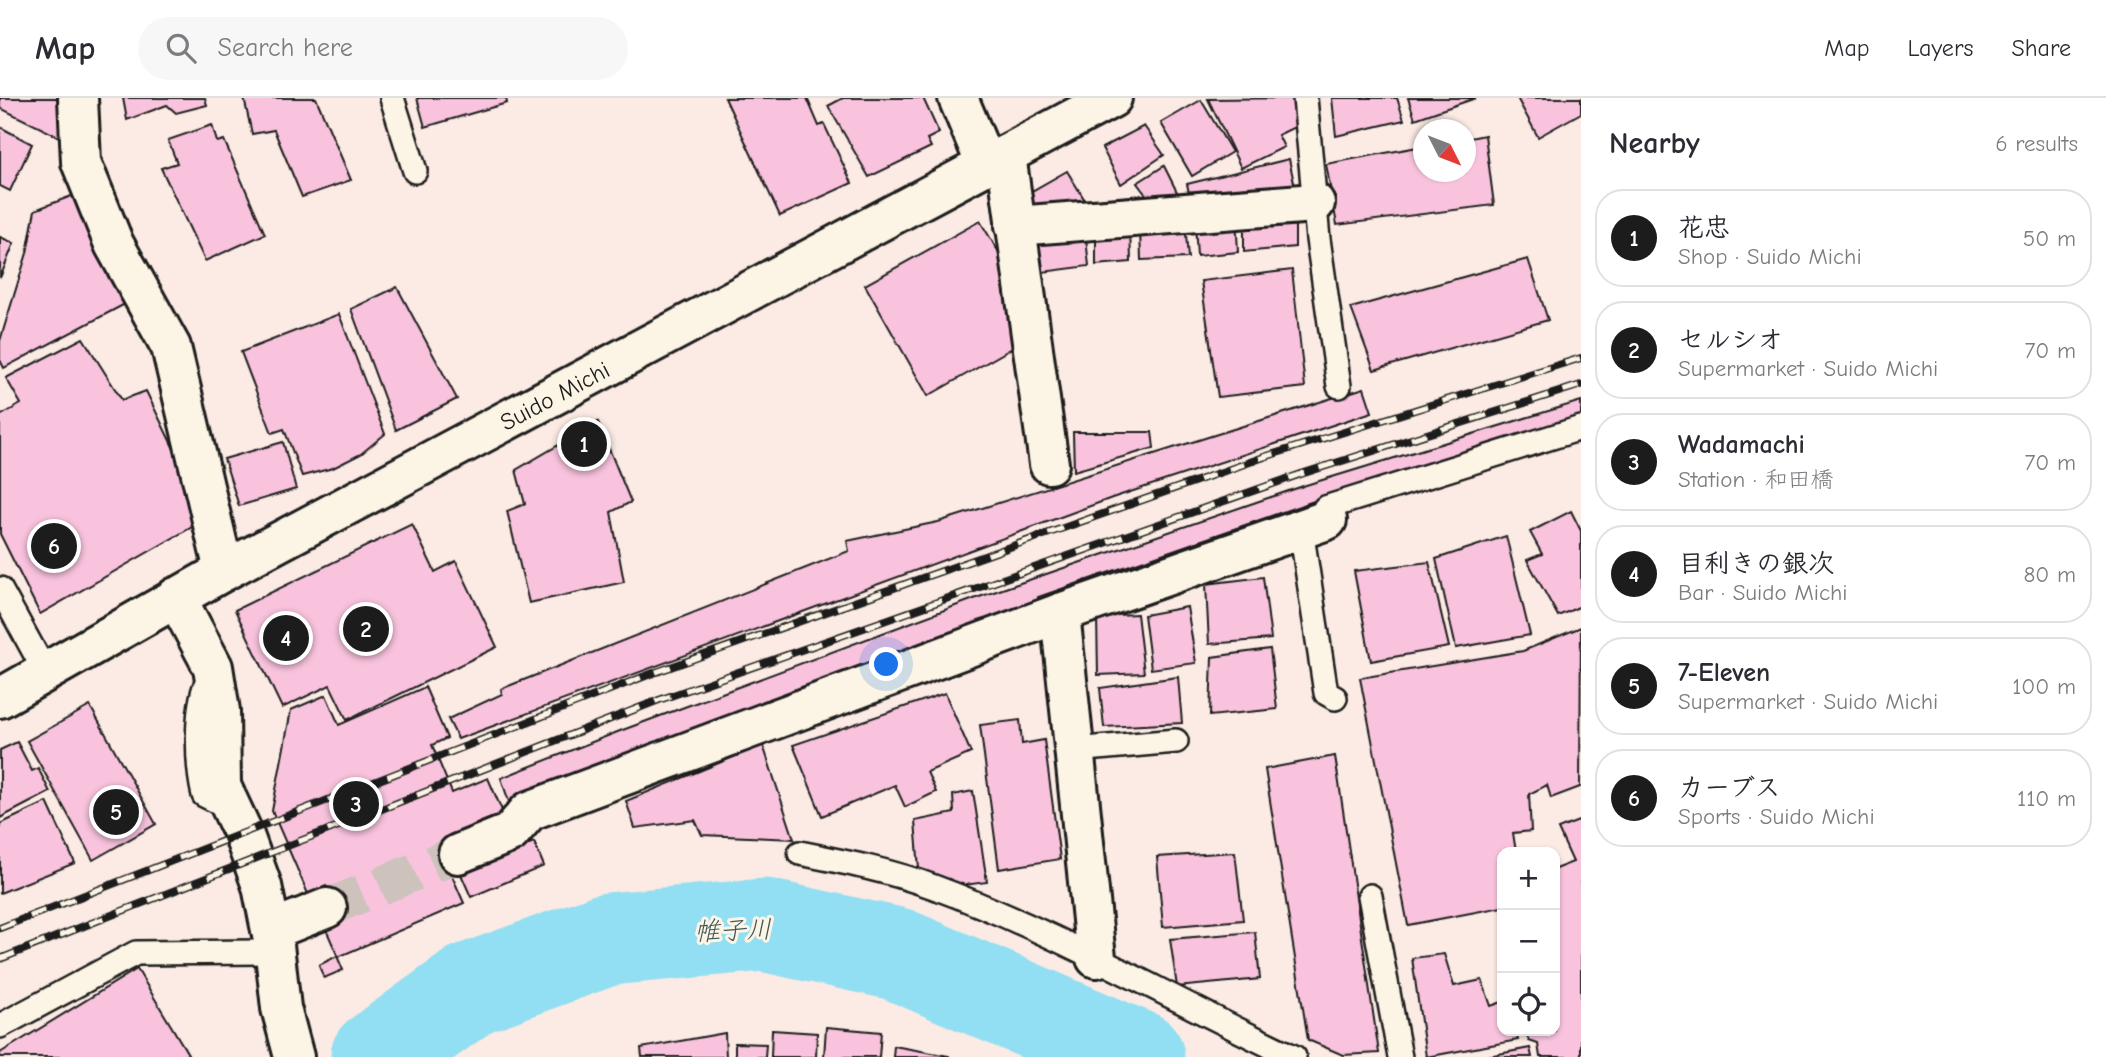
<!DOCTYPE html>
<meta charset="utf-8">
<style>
:root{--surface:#fff;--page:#f7f7f7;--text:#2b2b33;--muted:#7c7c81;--line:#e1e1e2;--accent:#1c1c1c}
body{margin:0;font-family:"Comic Neue","Klee One",sans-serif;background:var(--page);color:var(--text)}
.controls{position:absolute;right:21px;bottom:21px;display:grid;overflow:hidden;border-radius:14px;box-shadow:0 2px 5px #0004}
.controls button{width:63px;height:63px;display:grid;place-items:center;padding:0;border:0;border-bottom:2px solid var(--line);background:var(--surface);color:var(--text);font:35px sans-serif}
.compass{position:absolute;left:1413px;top:21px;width:63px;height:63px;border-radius:50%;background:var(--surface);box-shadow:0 2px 5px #0004;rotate:132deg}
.you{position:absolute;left:887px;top:567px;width:24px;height:24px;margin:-18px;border:5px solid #fff;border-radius:50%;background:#1a73e8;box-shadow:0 0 0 10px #1a73e833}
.badge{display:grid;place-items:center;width:46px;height:46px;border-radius:50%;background:var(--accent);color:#fff;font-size:23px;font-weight:700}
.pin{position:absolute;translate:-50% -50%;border:4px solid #fff;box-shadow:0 2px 7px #0006}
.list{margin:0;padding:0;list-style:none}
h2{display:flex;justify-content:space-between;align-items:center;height:91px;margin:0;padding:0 28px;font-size:30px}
h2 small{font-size:23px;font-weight:400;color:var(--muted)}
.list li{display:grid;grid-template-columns:46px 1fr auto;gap:21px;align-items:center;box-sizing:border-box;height:98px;margin:0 14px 14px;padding:0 14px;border:2px solid var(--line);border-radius:28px}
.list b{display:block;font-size:26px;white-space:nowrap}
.list p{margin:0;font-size:23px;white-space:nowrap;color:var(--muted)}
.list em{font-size:23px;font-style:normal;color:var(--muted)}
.icon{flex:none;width:38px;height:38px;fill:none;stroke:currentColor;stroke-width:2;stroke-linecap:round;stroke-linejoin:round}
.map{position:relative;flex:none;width:1581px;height:959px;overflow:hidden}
header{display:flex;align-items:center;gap:42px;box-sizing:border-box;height:98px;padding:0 35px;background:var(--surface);border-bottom:2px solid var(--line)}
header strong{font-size:33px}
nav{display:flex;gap:38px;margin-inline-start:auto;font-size:24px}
.search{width:490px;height:63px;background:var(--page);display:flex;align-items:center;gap:18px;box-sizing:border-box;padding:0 24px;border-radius:38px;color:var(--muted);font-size:26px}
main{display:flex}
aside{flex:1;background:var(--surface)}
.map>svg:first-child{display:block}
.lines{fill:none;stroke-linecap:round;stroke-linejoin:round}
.river{stroke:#92def2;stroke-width:93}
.building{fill:#f9c3de;stroke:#1c1c1c;stroke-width:2}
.street-tunnel{stroke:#cec2bc;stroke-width:38;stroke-dasharray:38 19;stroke-linecap:butt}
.lane-casing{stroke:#1c1c1c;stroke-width:28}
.street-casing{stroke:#1c1c1c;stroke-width:44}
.secondary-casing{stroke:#1c1c1c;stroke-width:44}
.lane{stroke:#fcf5e5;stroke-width:23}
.street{stroke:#fcf5e5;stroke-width:38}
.secondary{stroke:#fcf5e5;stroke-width:38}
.rail-casing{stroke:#1c1c1c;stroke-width:8}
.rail{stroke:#fcf5e5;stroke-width:5;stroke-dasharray:16;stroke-linecap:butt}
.labels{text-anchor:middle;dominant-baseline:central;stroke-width:6;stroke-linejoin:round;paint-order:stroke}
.street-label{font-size:24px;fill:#1c1c1c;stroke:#fcf5e5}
.water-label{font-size:26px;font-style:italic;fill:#3f565c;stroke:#fcf5e5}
</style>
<header>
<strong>Map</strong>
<div class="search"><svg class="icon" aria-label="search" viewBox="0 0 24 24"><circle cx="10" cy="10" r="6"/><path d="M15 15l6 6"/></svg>Search here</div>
<nav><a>Map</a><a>Layers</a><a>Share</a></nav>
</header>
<main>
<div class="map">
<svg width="1581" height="959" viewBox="0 0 1581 959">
<rect width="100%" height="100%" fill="#fbebe4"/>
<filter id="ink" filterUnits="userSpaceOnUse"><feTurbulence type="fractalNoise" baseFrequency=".0143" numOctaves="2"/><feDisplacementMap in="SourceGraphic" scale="14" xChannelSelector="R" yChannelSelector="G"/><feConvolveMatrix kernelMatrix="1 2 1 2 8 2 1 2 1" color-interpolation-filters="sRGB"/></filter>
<g filter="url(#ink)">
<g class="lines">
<path class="river" d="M377 959 471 891 608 841 764 827 897 856 1138 959"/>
</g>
<g class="building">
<path d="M0 0H63L69 21 59 39 0 10Z"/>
<path d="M123 0H205L207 7 176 15 167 7 127 22Z"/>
<path d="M244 0H316L351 82 302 99 274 32 252 36Z"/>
<path d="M417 0H506L507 5 425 29Z"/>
<path d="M725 0H807L819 28 824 26 852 85 780 118Z"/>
<path d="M843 0H923L939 35 927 41 931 49 869 79 828 8Z"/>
<path d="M1297 0 1299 27 1278 37 1284 49 1241 70 1208 1Z"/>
<path d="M1332 0H1397L1404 22 1336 38Z"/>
<path d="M1408 0H1476L1415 21Z"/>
<path d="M1517 0H1581V15L1538 39Z"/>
<path d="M1201 2 1232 54 1192 78 1161 25Z"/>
<path d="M212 27 217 44 224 42 265 136 205 163 161 70 177 65 168 42Z"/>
<path d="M1144 28 1164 57 1121 86 1102 50Z"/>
<path d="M0 29 32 46 10 93 0 88Z"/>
<path d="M1485 37 1494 107 1337 127 1326 66 1423 48V74H1465V41Z"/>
<path d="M1289 61 1296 94 1191 104 1187 86Z"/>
<path d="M1164 68 1181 102 1152 105 1137 85Z"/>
<path d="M1067 73 1091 112 1030 120 1028 106 1032 93Z"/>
<path d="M74 97 125 206 4 270 0 262V243L27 155 35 112Z"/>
<path d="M1295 116V149L1244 154V119Z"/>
<path d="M1236 119 1238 154 1197 158 1195 125Z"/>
<path d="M980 123 1006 166 1014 249 928 298 865 187Z"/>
<path d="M1185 124 1188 160 1141 162 1140 130Z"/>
<path d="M1130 127 1131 164 1096 167V133Z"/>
<path d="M1085 131 1089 168 1043 174 1037 137Z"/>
<path d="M0 139 14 145 0 180Z"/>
<path d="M1528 161 1548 222 1374 272 1351 210Z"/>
<path d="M1292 172 1305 289 1218 299 1201 183Z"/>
<path d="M397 189 457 301 396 332 351 211Z"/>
<path d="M339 216 385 336 361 356 333 370 302 378 284 331 272 335 241 254Z"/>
<path d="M83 240 122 302 146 293 189 382 192 429 40 516 0 436V318L21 306 6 280Z"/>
<path d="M1364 290 1372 314 1112 400 458 641 448 621 502 596 501 591 849 453 847 443 938 424Z"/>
<path d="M1581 303V322L1311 404 1038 499 1040 504 887 558 890 564 511 710 501 680 620 633 982 498 1306 387Z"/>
<path d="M598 324 631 404 611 414 624 484 529 505 507 413 525 406 516 372Z"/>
<path d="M1073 334H1152L1154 350 1074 373Z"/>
<path d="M283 344 296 391 239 408 224 361Z"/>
<path d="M1571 413 1581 433V508L1558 518 1527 462 1542 456 1530 434Z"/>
<path d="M412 426 435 474 456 463 497 549 347 622 330 587 282 610 235 512Z"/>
<path d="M1506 438 1530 537 1456 550 1436 461Z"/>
<path d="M1429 464 1449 549 1371 563 1354 473Z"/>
<path d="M1263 479 1271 541 1209 546 1206 486Z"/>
<path d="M1187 509 1196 565 1151 571 1144 517Z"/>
<path d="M1137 516 1144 575 1098 577 1097 518Z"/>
<path d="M1581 529 1580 689 1551 700 1547 687 1529 696 1531 733 1513 735 1516 754H1502V809L1408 827 1360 580 1523 553Z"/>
<path d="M1270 551 1277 611 1210 618 1212 559Z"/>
<path d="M1178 579 1182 625 1104 629 1100 590Z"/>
<path d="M425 589 447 640 432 647 452 695 488 680 507 724 441 753 464 805 338 859 322 822 337 815 326 788 308 796 272 713 291 612 326 597 339 627Z"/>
<path d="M945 595 971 655 927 674 936 694 905 709 895 687 822 718 793 647Z"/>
<path d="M90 608 156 726 93 762 27 643Z"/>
<path d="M1020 622 1022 646 1044 642 1060 761 999 771 980 627Z"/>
<path d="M17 644 32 673 38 670 50 694 0 720V652Z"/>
<path d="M763 647 794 741 702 737 695 722 635 730 626 703Z"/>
<path d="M1335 658 1379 955 1343 957 1308 942 1265 671Z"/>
<path d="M973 693 987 784 964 787 919 771 915 723 954 715 953 697Z"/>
<path d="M47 704 75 765 0 795V726Z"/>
<path d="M1581 722V959H1540L1538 946 1529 943 1525 933H1555V771L1573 764 1558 731Z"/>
<path d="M534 744 544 768 471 799 460 774Z"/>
<path d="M1235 754 1243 822 1163 829 1157 759Z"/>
<path d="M1255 834 1260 881 1177 889 1170 841Z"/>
<path d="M1444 856 1454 888 1482 882 1491 908 1502 904V933H1516L1518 942 1426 959 1412 860Z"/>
<path d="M337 858 343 872 324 880 319 867Z"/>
<path d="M137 871 188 956 183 959H0V955Z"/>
<path d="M826 929 881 934 879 959H824Z"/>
<path d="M772 932 817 935 816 959H771Z"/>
<path d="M725 935 726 959H642L641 950Z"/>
<path d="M735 945 766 946 765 959H735Z"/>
<path d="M894 948 949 958V959H893Z"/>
<path d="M1530 950 1532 959H1483Z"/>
</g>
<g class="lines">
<path class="street-tunnel" d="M327 810 458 756"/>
<g class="lane-casing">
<g id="lane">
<path d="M392 0 415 73"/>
<path d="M1305 0 1318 141 1339 288"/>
<path d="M1327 422 1325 410 1581 330"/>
<path d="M1301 431 1326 595 1335 600"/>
<path d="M0 491 46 575"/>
<path d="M207 584C195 610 197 669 204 697L230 710"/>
<path d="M1075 652 1176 643"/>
<path d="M800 755C845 764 891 773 934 789 1059 835 1174 903 1294 959"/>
<path d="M1370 798 1400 959"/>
<path d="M0 928 136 855 275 854"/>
</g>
</g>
<g class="street-casing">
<g id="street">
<path d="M78 0 81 64 114 146 171 249 224 473"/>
<path d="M958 0 986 67"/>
<path d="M1006 57 1049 366"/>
<path d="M1015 128 1315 105"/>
<path d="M176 499 213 569 220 613 221 688 243 735 262 788 274 847 281 910 294 959"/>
<path d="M1060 515 1096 860"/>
<path d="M458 756 510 735 529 713 1060 515 1327 422"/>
<path d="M272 832 327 810"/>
</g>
</g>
<g class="secondary-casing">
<path id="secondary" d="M0 600 224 473 1112 0"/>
</g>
<use href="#lane" class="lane"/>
<use href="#street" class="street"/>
<use href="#secondary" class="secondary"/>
<g class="rail-casing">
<g id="rail">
<path d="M0 830 648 577 1264 359 1581 260"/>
<path d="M0 861 659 602 1301 376 1581 287"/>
</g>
</g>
<use href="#rail" class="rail"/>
</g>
</g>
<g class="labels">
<g class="street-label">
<text transform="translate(555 298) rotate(-28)">Suido Michi</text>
</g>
<g class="water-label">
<text transform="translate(733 833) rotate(-2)">帷子川</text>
</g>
</g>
</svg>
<div class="controls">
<button>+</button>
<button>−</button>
<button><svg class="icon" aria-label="locate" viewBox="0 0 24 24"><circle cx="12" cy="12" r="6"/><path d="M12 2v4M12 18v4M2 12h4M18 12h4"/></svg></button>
</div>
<svg class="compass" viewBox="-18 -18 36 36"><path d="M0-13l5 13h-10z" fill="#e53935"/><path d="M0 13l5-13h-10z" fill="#7c7c81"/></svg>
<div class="you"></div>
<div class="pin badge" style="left:584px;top:346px">1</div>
<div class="pin badge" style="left:366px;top:531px">2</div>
<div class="pin badge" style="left:356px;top:706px">3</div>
<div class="pin badge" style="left:286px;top:540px">4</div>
<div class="pin badge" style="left:116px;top:714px">5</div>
<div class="pin badge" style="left:54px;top:448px">6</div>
</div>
<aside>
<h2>Nearby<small>6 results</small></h2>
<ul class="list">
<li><span class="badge">1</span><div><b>花忠</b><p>Shop · Suido Michi</p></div><em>50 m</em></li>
<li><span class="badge">2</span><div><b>セルシオ</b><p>Supermarket · Suido Michi</p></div><em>70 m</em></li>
<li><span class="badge">3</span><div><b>Wadamachi</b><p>Station · 和田橋</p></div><em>70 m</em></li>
<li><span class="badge">4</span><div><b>目利きの銀次</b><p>Bar · Suido Michi</p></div><em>80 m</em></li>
<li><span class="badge">5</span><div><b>7-Eleven</b><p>Supermarket · Suido Michi</p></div><em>100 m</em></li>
<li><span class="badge">6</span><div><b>カーブス</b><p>Sports · Suido Michi</p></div><em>110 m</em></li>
</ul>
</aside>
</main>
